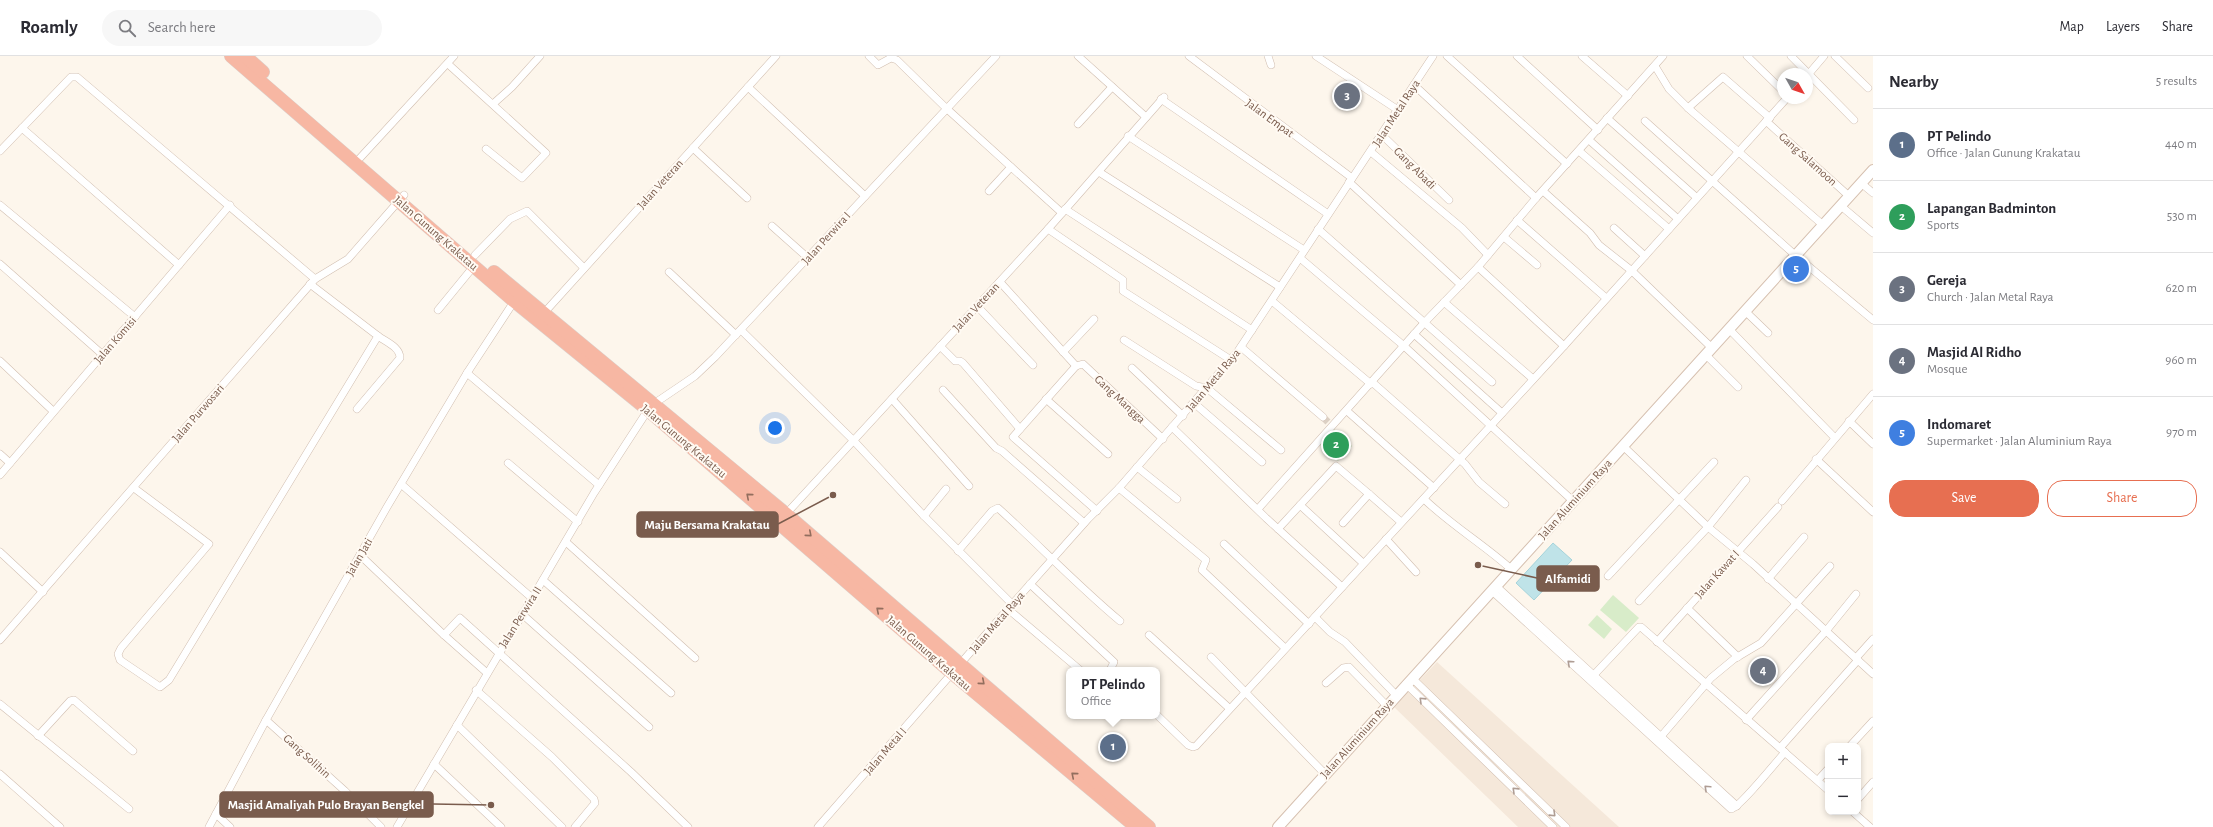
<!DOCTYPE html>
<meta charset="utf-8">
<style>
:root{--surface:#fff;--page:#f7f7f7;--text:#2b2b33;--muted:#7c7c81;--line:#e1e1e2;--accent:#e76f51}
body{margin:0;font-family:"Alegreya Sans",sans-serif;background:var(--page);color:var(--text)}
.controls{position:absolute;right:12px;bottom:12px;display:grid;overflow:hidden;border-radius:8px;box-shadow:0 2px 6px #0003}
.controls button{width:36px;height:36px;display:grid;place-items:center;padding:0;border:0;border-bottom:1px solid var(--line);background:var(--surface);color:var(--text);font:20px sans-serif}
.compass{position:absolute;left:1777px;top:12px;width:36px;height:36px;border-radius:50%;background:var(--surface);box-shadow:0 2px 6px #0003;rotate:130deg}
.you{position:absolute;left:775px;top:372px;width:14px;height:14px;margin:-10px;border:3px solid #fff;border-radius:50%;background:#1a73e8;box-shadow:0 0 0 6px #1a73e833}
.badge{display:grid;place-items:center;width:26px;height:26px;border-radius:50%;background:var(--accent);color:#fff;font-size:13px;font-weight:700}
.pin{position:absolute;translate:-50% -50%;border:2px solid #fff;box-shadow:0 1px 4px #0006}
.popup{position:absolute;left:1066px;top:611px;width:94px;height:52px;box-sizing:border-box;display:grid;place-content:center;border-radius:8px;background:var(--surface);filter:drop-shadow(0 1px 3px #0005);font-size:13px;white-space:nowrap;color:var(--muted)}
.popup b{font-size:15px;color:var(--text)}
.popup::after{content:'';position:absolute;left:50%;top:100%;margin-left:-8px;border:8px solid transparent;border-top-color:var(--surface)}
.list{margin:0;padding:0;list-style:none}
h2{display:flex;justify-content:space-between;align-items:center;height:52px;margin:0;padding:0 16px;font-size:17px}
h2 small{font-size:13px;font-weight:400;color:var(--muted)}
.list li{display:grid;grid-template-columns:26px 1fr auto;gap:12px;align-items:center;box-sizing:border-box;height:72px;padding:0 16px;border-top:1px solid var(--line)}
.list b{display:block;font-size:15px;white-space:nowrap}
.list p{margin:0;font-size:13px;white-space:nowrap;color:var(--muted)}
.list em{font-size:13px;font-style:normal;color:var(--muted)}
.actions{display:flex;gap:8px;padding:12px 16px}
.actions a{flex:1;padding:9px 0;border:1px solid var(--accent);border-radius:16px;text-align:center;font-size:14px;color:var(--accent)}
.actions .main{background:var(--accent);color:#fff}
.icon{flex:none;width:22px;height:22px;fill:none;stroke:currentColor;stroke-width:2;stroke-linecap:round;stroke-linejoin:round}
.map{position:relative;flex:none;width:1873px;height:771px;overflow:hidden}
header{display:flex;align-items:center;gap:24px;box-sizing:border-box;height:56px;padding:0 20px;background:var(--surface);border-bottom:1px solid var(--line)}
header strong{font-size:19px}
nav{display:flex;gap:22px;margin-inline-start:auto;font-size:14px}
.search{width:280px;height:36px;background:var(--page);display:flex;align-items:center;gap:10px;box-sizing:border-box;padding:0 14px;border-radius:22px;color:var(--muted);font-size:15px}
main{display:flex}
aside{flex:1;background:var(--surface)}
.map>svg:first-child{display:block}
.residential{fill:#f5e8da}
.green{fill:#d8ecc9}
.water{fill:#bfe3e8;stroke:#a5d3da}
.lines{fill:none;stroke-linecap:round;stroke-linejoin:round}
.street-tunnel{stroke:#dcd0c4;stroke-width:7;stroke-dasharray:7 3.5;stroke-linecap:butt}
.street-casing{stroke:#d1beb0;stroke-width:8}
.secondary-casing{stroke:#d6c0b0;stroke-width:12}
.highway-casing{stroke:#dad1cd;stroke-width:14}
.street{stroke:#fff;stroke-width:7}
.secondary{stroke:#fff;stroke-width:10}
.highway{stroke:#f7b7a3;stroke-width:13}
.oneway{stroke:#936e5e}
.oneway2{stroke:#af9d94}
.labels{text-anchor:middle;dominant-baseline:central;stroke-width:4;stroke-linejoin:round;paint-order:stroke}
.street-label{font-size:12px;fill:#7a5c4d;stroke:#fffaf3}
.leader{fill:none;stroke:#7a5c4d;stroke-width:1.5}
.callout-dot{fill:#7a5c4d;stroke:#fffaf3;stroke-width:1.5}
.callout{fill:#7a5c4d;stroke:#7a5c4d;stroke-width:1.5}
.callout-label{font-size:13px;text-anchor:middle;font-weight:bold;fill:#fff}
</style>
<header>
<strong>Roamly</strong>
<div class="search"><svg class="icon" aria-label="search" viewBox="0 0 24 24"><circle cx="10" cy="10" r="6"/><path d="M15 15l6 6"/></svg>Search here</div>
<nav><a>Map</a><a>Layers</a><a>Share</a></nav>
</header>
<main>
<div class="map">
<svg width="1873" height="771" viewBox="0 0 1873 771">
<rect width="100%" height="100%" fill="#fdf6ec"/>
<path class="residential" d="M1437 606 1619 771H1518L1394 651Z"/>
<g class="green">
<path d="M1334 373 1352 390 1338 405 1320 389Z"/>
<path d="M1613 539 1639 562 1626 576 1600 554Z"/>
<path d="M1597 559 1612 573 1604 583 1588 569Z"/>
</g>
<path class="water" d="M1553 487 1572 504 1534 544 1516 527Z"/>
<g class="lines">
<path class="street-tunnel" d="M1323 361 1331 369"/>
<g class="street-casing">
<g id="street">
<path d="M869 0 878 9 891 2 897 4 946 52 1062 157"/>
<path d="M1078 0 1146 61"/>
<path d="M1189 0 1352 122"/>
<path d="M1268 0 1271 9"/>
<path d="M1316 0 1398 54"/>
<path d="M1447 0 1567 108"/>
<path d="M1517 0 1598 74"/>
<path d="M1582 0 1628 40"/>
<path d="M1747 0 1783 35"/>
<path d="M1791 0 1854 64"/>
<path d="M1835 0 1868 32"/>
<path d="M448 8 546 97 522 122 486 93"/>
<path d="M1655 10 1669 33 1688 52 1823 169"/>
<path d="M1807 20 1824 0"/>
<path d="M1414 29 1536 142"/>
<path d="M748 31 865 140"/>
<path d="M1161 43 1328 158"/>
<path d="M493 48 512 31 540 0"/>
<path d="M1688 52 1723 21 1770 62"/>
<path d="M1607 62 1696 141"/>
<path d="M1645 65 1795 199 1873 264"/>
<path d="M1766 65 1850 141"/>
<path d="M1078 68 1112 31"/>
<path d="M22 72 179 209"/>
<path d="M1382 79 1449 144"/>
<path d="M1128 80 1304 194"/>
<path d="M1589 84 1678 163"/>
<path d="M693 92 747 142"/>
<path d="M0 95 71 21H77L315 223"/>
<path d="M1579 95 1669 173"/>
<path d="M1371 96 1462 172 1488 199"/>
<path d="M360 102 454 0"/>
<path d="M1099 116 1280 231"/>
<path d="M1349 126 1461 229"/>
<path d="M1861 127 1873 137"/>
<path d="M989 135 1011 111"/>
<path d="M1543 135 1590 177 1599 189 1632 215 1712 292"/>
<path d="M0 149 135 261"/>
<path d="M1841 150 1873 177"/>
<path d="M1065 153 1252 274"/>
<path d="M1517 164 1606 242"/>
<path d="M772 170 808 202"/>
<path d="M1614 172 1645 200"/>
<path d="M1048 173 1123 224V235L1231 304"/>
<path d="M1318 173 1492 326"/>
<path d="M1504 181 1537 209"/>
<path d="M475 199 510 163 527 155 584 212"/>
<path d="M1300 202 1404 290 1573 445"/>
<path d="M0 208 103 299"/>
<path d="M1478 211 1564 290"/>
<path d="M669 216 736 279"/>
<path d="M1000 226 1076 310"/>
<path d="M1272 245 1371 328"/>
<path d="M1444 246 1533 323"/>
<path d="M977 250 1033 309"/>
<path d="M438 254 474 210"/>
<path d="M1745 255 1768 277"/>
<path d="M544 257 776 0"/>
<path d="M1729 273 1834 381"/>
<path d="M741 274 853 384 924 460 1012 548"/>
<path d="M1414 278 1502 357"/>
<path d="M1124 284 1196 330 1207 332 1281 394"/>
<path d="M940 290 955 305H960L963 307 1020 373"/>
<path d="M1241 291 1323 361"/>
<path d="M1063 296 1094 263"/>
<path d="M1706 299 1738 331"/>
<path d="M0 305 53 355"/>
<path d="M1076 310 1013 381 1097 455"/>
<path d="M1076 310 1083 308 1163 383"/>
<path d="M1132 312 1183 360"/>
<path d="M467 317 599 429"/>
<path d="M1372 326 1465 408 1479 426 1505 448"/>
<path d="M943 334 996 392 1002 395 1084 467"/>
<path d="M892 343 969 430"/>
<path d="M1046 343 1108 398"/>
<path d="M1194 347 1262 406"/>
<path d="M357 353 400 302C400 291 386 286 378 280"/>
<path d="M1347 355 1434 432"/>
<path d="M1849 365 1873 388"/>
<path d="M1172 371 1266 462 1342 531"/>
<path d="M1623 390 1708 471 1753 508 1873 618"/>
<path d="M0 398 10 407"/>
<path d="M1816 403 1873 456"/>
<path d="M508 407 578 466"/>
<path d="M1137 411 1177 443"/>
<path d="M0 419 230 149"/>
<path d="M401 428 532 542"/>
<path d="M134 432 209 488 121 592 118 598 120 604 160 631 169 624 378 280 310 228"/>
<path d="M1119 432 1206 504 1202 514 1285 592"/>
<path d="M1369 438 1401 466"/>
<path d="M1424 443C1451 469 1483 488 1511 513"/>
<path d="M1782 445 1873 338"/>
<path d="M1300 449 1363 507"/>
<path d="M1258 453 1424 267 1478 211 1536 142 1663 0"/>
<path d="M786 458 1048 173 1164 41"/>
<path d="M924 460 946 433"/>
<path d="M1278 473 1336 410 1369 438 1343 467"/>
<path d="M1386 483 1416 516"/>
<path d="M566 486 695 602"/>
<path d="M1224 488 1309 568"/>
<path d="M958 495 992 455 998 452C1039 489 1078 530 1120 565"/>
<path d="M0 496 43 536"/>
<path d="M360 499 444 579 487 617"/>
<path d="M1608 520 1714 406"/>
<path d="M1768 523 1804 481"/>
<path d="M543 524 671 637"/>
<path d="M1030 528 1114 606 1110 614"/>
<path d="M1496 530 1737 750"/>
<path d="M1492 535 1731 753C1739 752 1777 705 1785 696"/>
<path d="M1639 545 1708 471 1746 424"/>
<path d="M1687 552 1738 601"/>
<path d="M1008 553 1080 614"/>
<path d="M522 558 649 671"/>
<path d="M1315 561 1330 576 1345 586 1396 639"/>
<path d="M444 579 460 562 631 716 688 771"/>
<path d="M1149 579 1229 652"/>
<path d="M0 584 315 223 348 203 404 139"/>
<path d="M1657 586 1778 451"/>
<path d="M1211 601 1325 718"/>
<path d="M1856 602 1873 583"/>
<path d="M1412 622 1566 771"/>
<path d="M1591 622 1639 571H1641L1828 734"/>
<path d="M1326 627 1343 612 1349 611 1387 650"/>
<path d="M1406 628 1553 771"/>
<path d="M476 634 552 701 594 743 595 747 575 771"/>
<path d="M0 648 129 753"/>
<path d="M1157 659 1188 689 1193 691 1196 690 1564 290 1787 42"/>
<path d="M266 664 345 735 381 771"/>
<path d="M1746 664 1826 575 1856 538"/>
<path d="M457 669 562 771"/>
<path d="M38 680 70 645 74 644 133 695"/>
<path d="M1658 684 1711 622 1734 603 1761 587 1830 510"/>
<path d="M1850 690 1873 665"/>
<path d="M1780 692 1858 604"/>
<path d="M434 708 501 771"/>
<path d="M0 718 60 771"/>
<path d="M1818 724 1828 713"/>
<path d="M1858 743 1873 726"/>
<path d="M1853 756 1870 771"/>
<path d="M216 758 230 771"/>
<path d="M209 771 266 664 387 451 467 317 515 244"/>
<path d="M397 771 594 437 648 354 655 347 695 320 715 301 996 0"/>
<path d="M818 771 1008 553 1088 463 1119 432 1238 295 1433 0"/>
</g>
</g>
<g class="secondary-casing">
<path id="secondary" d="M1278 771 1873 114"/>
</g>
<g class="highway-casing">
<g id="highway">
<path d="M231 0 514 245 648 354 952 617 1136 771"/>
<path d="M245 0 263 16"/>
<path d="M494 216 786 458 1149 771"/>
</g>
</g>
<use href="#street" class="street"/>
<use href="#secondary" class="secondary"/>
<use href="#highway" class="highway"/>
</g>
<defs><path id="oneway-chevron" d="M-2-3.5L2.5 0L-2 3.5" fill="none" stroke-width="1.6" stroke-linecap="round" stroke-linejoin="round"/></defs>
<g class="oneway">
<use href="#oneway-chevron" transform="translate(749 440) rotate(-139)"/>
<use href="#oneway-chevron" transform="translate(809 478) rotate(41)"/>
<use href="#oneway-chevron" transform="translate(879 554) rotate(-140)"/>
<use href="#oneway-chevron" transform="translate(982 626) rotate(41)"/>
<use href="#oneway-chevron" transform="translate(1074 719) rotate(-140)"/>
</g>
<g class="oneway2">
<use href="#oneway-chevron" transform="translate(1570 607) rotate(-138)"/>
<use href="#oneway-chevron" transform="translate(1422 644) rotate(-136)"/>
<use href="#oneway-chevron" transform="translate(1707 732) rotate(-137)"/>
<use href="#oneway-chevron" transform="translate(1515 734) rotate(-136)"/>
<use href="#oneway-chevron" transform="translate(1553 758) rotate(44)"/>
</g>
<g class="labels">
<g class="street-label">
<text transform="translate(1396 57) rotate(-57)">Jalan Metal Raya</text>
<text transform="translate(1270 62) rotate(36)">Jalan Empat</text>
<text transform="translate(1808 103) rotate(42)">Gang Salamoon</text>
<text transform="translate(1415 112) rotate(45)">Gang Abadi</text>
<text transform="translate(660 128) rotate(-48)">Jalan Veteran</text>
<text transform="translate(436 177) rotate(41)">Jalan Gunung Krakatau</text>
<text transform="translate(826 182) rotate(-48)">Jalan Perwira I</text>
<text transform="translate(976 251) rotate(-47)">Jalan Veteran</text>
<text transform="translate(115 284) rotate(-49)">Jalan Komisi</text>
<text transform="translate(1213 324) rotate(-50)">Jalan Metal Raya</text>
<text transform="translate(1120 343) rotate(43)">Gang Mangga</text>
<text transform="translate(198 357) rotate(-49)">Jalan Purwosari</text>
<text transform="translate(684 385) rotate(40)">Jalan Gunung Krakatau</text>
<text transform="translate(1575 443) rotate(-48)">Jalan Aluminium Raya</text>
<text transform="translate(359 501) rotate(-60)">Jalan Jati</text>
<text transform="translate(1717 518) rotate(-48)">Jalan Kawat I</text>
<text transform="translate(520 561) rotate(-58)">Jalan Perwira II</text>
<text transform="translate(997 566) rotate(-49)">Jalan Metal Raya</text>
<text transform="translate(929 597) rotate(41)">Jalan Gunung Krakatau</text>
<text transform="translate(1357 682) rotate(-48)">Jalan Aluminium Raya</text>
<text transform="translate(885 695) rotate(-49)">Jalan Metal I</text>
<text transform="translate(307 700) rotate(42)">Gang Solihin</text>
</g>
</g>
<path class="leader" d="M833 439L778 468M1478 509L1537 522M491 749L433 748"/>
<g class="callout-dot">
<circle cx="833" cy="439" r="4"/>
<circle cx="1478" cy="509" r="4"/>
<circle cx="491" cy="749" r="4"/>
</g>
<g class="callout">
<rect x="637" y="456" width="141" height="25" rx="4"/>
<rect x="1537" y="510" width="62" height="25" rx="4"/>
<rect x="220" y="736" width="213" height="25" rx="4"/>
</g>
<g class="callout-label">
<text x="707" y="473">Maju Bersama Krakatau</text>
<text x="1568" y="527">Alfamidi</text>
<text x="326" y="753">Masjid Amaliyah Pulo Brayan Bengkel</text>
</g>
</svg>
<div class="controls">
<button>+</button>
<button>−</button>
</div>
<svg class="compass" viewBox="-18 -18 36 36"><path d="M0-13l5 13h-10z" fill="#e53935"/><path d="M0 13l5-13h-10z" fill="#7c7c81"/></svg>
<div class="you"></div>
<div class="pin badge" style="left:1113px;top:691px;background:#5c6f8a">1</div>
<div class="popup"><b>PT Pelindo</b>Office</div>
<div class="pin badge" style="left:1336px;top:389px;background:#2e9e5b">2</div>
<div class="pin badge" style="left:1347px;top:40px;background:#6b7280">3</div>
<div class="pin badge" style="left:1763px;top:615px;background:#6b7280">4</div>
<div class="pin badge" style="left:1796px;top:213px;background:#3f7fe0">5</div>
</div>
<aside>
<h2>Nearby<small>5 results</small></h2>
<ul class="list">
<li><span class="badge" style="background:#5c6f8a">1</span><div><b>PT Pelindo</b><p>Office · Jalan Gunung Krakatau</p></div><em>440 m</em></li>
<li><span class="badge" style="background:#2e9e5b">2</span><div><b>Lapangan Badminton</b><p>Sports</p></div><em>530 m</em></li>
<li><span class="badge" style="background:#6b7280">3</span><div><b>Gereja</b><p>Church · Jalan Metal Raya</p></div><em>620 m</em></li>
<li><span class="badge" style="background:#6b7280">4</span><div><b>Masjid Al Ridho</b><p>Mosque</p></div><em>960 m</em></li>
<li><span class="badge" style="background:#3f7fe0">5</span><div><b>Indomaret</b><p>Supermarket · Jalan Aluminium Raya</p></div><em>970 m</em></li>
</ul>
<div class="actions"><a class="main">Save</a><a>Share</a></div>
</aside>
</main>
